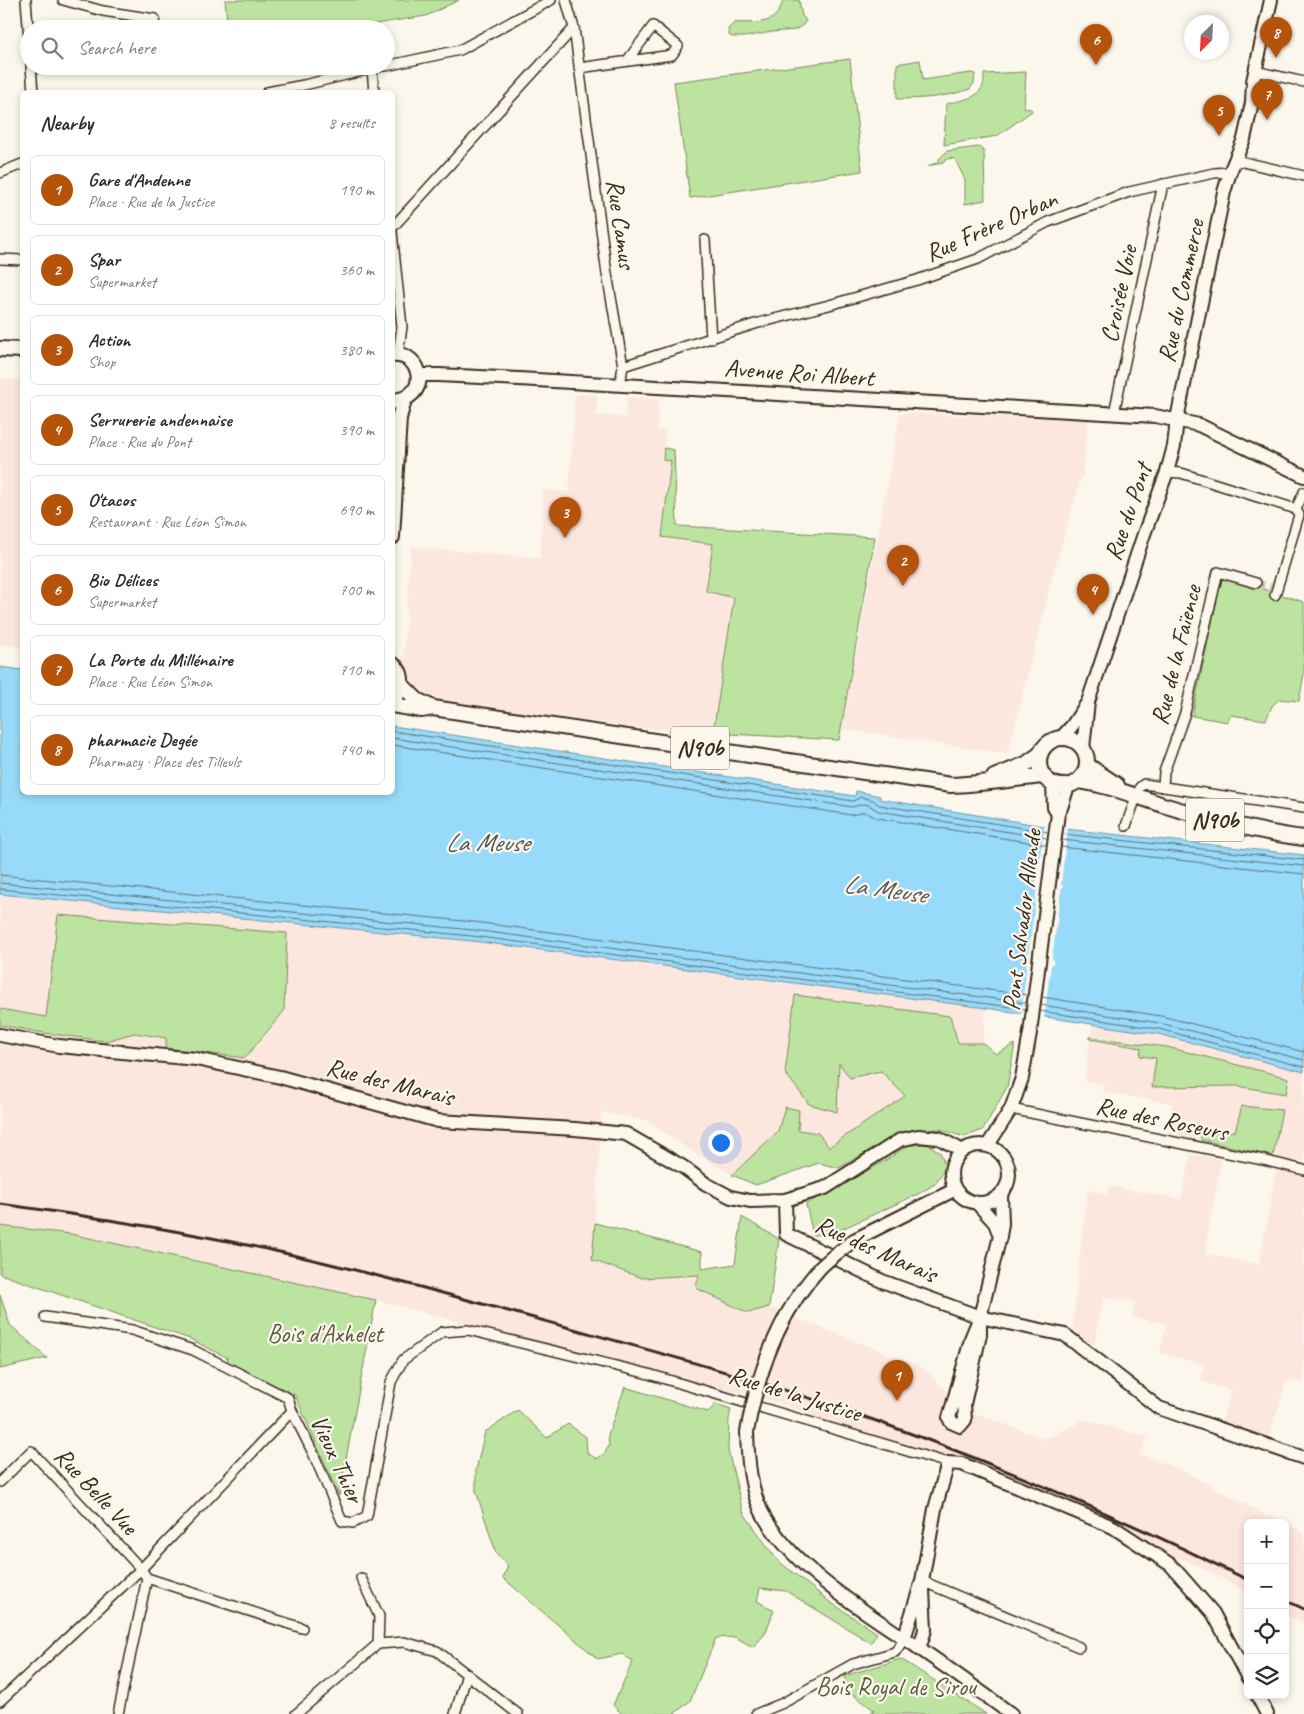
<!DOCTYPE html>
<meta charset="utf-8">
<style>
:root{--surface:#fff;--page:#f7f7f7;--text:#2b2b33;--muted:#7c7c81;--line:#e1e1e2;--accent:#b45309}
body{margin:0;font-family:Caveat,sans-serif;background:var(--page);color:var(--text)}
.controls{position:absolute;right:15px;bottom:15px;display:grid;overflow:hidden;border-radius:8px;box-shadow:0 2px 8px #0003}
.controls button{width:45px;height:45px;display:grid;place-items:center;padding:0;border:0;border-bottom:1px solid var(--line);background:var(--surface);color:var(--text);font:25px sans-serif}
.compass{position:absolute;left:1184px;top:15px;width:45px;height:45px;border-radius:50%;background:var(--surface);box-shadow:0 2px 8px #0003;rotate:204deg}
.you{position:absolute;left:720px;top:1142px;width:18px;height:18px;margin:-12px;border:4px solid #fff;border-radius:50%;background:#1a73e8;box-shadow:0 0 0 8px #1a73e833}
.badge{display:grid;place-items:center;width:32px;height:32px;border-radius:50%;background:var(--accent);color:#fff;font-size:16px;font-weight:700}
.pin{position:absolute;translate:-50% -41px;filter:drop-shadow(0 1px 2px #0008)}
.pin::after{content:'';position:absolute;top:26px;width:18px;height:15px;background:inherit;clip-path:polygon(0 0,100% 0,50% 100%)}
.list{margin:0;padding:0;list-style:none}
h2{display:flex;justify-content:space-between;align-items:center;height:65px;margin:0;padding:0 20px;font-size:21px}
h2 small{font-size:16px;font-weight:400;color:var(--muted)}
.list li{display:grid;grid-template-columns:32px 1fr auto;gap:15px;align-items:center;box-sizing:border-box;height:70px;margin:0 10px 10px;padding:0 10px;border:1px solid var(--line);border-radius:8px}
.list b{display:block;font-size:19px;white-space:nowrap}
.list p{margin:0;font-size:16px;white-space:nowrap;color:var(--muted)}
.list em{font-size:16px;font-style:normal;color:var(--muted)}
.icon{flex:none;width:28px;height:28px;fill:none;stroke:currentColor;stroke-width:2;stroke-linecap:round;stroke-linejoin:round}
.map{position:relative;flex:none;width:1304px;height:1714px;overflow:hidden}
.search{position:absolute;background:var(--surface);box-shadow:0 2px 8px #0003;left:20px;top:20px;width:375px;height:55px;display:flex;align-items:center;gap:12px;box-sizing:border-box;padding:0 18px;border-radius:28px;color:var(--muted);font-size:19px}
.panel{position:absolute;background:var(--surface);box-shadow:0 2px 8px #0003;left:20px;top:90px;width:375px;height:705px;border-radius:8px}
.map>svg:first-child{display:block}
.built{fill:#fce7df}
.green{fill:#bce4a0;stroke:#7c875f}
.water{fill:#97daf9;stroke:#7294a1}
.pier{fill:#fbf7ec}
.lines{fill:none;stroke-linecap:round;stroke-linejoin:round}
.shore{stroke:#607076;stroke-width:1}
.street-tunnel{stroke:#d5cec3;stroke-width:9;stroke-dasharray:9 4.5;stroke-linecap:butt}
.street-casing{stroke:#3b2a1e;stroke-width:12}
.secondary-casing{stroke:#3b2a1e;stroke-width:16}
.primary-casing{stroke:#3b2a1e;stroke-width:18}
.street{stroke:#fbf7ec;stroke-width:9}
.secondary{stroke:#fbf7ec;stroke-width:12}
.primary{stroke:#fbf7ec;stroke-width:14}
.rail{stroke:#3b2a1e;stroke-width:3}
.secondary-bridge-casing{stroke:#3b2a1e;stroke-width:16;stroke-linecap:butt}
.secondary-bridge{stroke:#fbf7ec;stroke-width:12}
.labels{text-anchor:middle;dominant-baseline:central;stroke-width:4.5;stroke-linejoin:round;paint-order:stroke}
.shield{fill:#fbf7ec;stroke:#75685c;stroke-width:1}
.shield-label{font-size:24px;font-weight:bold;fill:#3b2a1e}
.street-label{font-size:25px;fill:#3b2a1e;stroke:#fbf7ec}
.park-label{font-size:25px;fill:#5b583e;stroke:#fbf7ec}
.water-label{font-size:26px;font-style:italic;fill:#525655;stroke:#fbf7ec}
</style>
<div class="map">
<svg width="1304" height="1714" viewBox="0 0 1304 1714">
<rect width="100%" height="100%" fill="#fbf7ec"/>
<filter id="ink" filterUnits="userSpaceOnUse"><feTurbulence type="fractalNoise" baseFrequency=".02" numOctaves="2"/><feDisplacementMap in="SourceGraphic" scale="10" xChannelSelector="R" yChannelSelector="G"/><feConvolveMatrix kernelMatrix="1 2 1 2 8 2 1 2 1" color-interpolation-filters="sRGB"/></filter>
<g filter="url(#ink)">
<g class="built">
<path d="M0 379 22 380V647L0 645Z"/>
<path d="M575 395H598L596 415 625 417 627 397 659 399 657 430H666L663 460 671 461 662 537 713 544 706 591 734 597 713 733 630 727 559 717 533 718 447 704 417 689 403 669 411 547 540 558 543 490 569 492Z"/>
<path d="M900 413 1088 419 1083 473 1056 563 1008 754 842 729Z"/>
<path d="M0 894 472 941 986 1008 983 1043 828 1148 732 1175 696 1154 645 1120 602 1113 592 1260 642 1278 699 1275 697 1288 747 1313 769 1307 922 1367 966 1410 1046 1439 1085 1419 1116 1429 1148 1436 1140 1454 1184 1471 1269 1517 1270 1515 1301 1531 1304 1533V1624L1285 1614V1523H1248V1593L1199 1566 1128 1537 1008 1484 773 1401 632 1368 376 1300 71 1234 0 1226Z"/>
<path d="M1092 1024 1158 1034 1304 1072V1383L1287 1380 1268 1441 1220 1425 1232 1391 1200 1381 1205 1365 1160 1353 1166 1324 1132 1317 1135 1302 1103 1297 1094 1345 1072 1333 1087 1189 1107 1194 1109 1186 1181 1199 1191 1154 1222 1159 1208 1232 1205 1254 1259 1264 1276 1172 1271 1162 1272 1156 1168 1133 1172 1103 1102 1092 1103 1084 1084 1081Z"/>
</g>
<g class="green">
<path d="M225 0H459L426 16 343 29H228Z"/>
<path d="M783 0H799L802 16 806 20 803 25 795 30 772 32 744 37H732L729 35 728 29 734 23C755 21 776 29 783 0Z"/>
<path d="M850 59 862 171 690 198 674 82Z"/>
<path d="M920 60 923 80 970 73 975 74 974 83 970 89C947 97 922 99 897 99V64Z"/>
<path d="M1026 72 1024 108 1031 109 1032 111 997 136 944 145 946 104C965 99 986 99 984 74Z"/>
<path d="M979 147 984 151 985 200 965 204V180L955 159 949 158 941 163 928 166 939 162V159L947 151Z"/>
<path d="M664 448 674 450 677 526 875 537 839 740 713 733 734 598 706 591 713 544 662 537 671 461 663 460Z"/>
<path d="M1222 576 1304 602V674L1299 701 1279 699 1272 706 1266 720 1230 715 1228 722 1192 716Z"/>
<path d="M58 915 287 933 284 1011 245 1058 166 1048V1038L134 1033 106 1041 44 1033 0 1025V1009L46 1017Z"/>
<path d="M795 995 950 1016 958 1043H983L996 1054 1015 1044 1007 1087 983 1130 964 1137 940 1129 901 1132 839 1168 819 1163 756 1185 732 1175 778 1131 785 1107 799 1110 798 1130 818 1133 829 1147 905 1096 881 1071 850 1078 839 1063 837 1112 809 1104 785 1073Z"/>
<path d="M1090 1037 1167 1047 1289 1078 1286 1094 1237 1086 1152 1087 1156 1058 1140 1056 1141 1048 1090 1039Z"/>
<path d="M1242 1106 1282 1110 1273 1156 1201 1140V1134L1235 1131Z"/>
<path d="M927 1144 940 1152 946 1167 935 1184 918 1194 831 1234 813 1235 806 1204 885 1161 908 1145Z"/>
<path d="M742 1217 779 1239 769 1307 748 1313 696 1288 699 1275 642 1278 592 1260 595 1223 702 1252V1269L735 1264Z"/>
<path d="M0 1226 71 1234 376 1300 339 1496 295 1395 227 1362 228 1358 190 1339 0 1274Z"/>
<path d="M0 1295 10 1325 47 1358 0 1369Z"/>
<path d="M625 1387 708 1412 716 1404 731 1409 729 1419 728 1450 743 1512 777 1560 830 1602 877 1633 871 1643 786 1591 760 1588 757 1601 774 1610 765 1634 753 1647 735 1637 716 1638 690 1701 674 1714H622L613 1705 633 1661 622 1654 598 1659 503 1578 508 1566 496 1553 476 1491V1470L485 1432 518 1410 547 1438 568 1424 586 1437 587 1453 597 1459 604 1454 609 1446 608 1434Z"/>
<path d="M901 1659 986 1714H869L874 1710 848 1691 844 1676Z"/>
</g>
<path class="water" d="M0 667 22 670V792H392L393 726 855 796 856 791 880 796 879 799 1056 828 1304 855V1072L1158 1034 986 1008 472 941 0 894Z"/>
<path class="pier" d="M1045 824 1068 827 1061 884 1063 886 1061 891 1052 959 1054 960 1053 964 1051 965 1044 1019 1021 1016 1027 962 1026 961 1028 956 1037 888 1036 882Z"/>
<g class="lines">
<g class="shore">
<path d="M392 731 853 801 861 797 873 800 879 805 1048 832"/>
<path d="M392 738 852 807 864 804 869 805 878 811 1047 838"/>
<path d="M392 745 851 815 865 812 877 818 1046 845"/>
<path d="M1063 834 1304 860"/>
<path d="M1062 840 1304 866"/>
<path d="M1061 847 1304 874"/>
<path d="M0 875 474 922 1027 995"/>
<path d="M0 883 473 930 1026 1003"/>
<path d="M0 889 472 936 1026 1009"/>
<path d="M1042 997 1161 1016 1304 1052"/>
<path d="M1041 1005 1160 1023 1304 1060"/>
<path d="M1040 1011 1159 1029 1304 1067"/>
</g>
<path class="street-tunnel" d="M1256 583 1272 588"/>
<g class="street-casing">
<g id="street">
<path d="M26 0 29 39"/>
<path d="M63 0 103 11 155 19"/>
<path d="M566 0 574 28 607 274 623 366 620 385"/>
<path d="M31 66 33 92"/>
<path d="M386 66 460 50 551 0"/>
<path d="M579 68 672 55 678 46 653 26 627 61"/>
<path d="M372 69 374 92"/>
<path d="M1255 71 1304 82"/>
<path d="M267 92 304 85 383 66"/>
<path d="M1235 160 1304 176"/>
<path d="M0 173 22 164"/>
<path d="M392 228 574 28"/>
<path d="M392 232 402 327 398 354"/>
<path d="M705 240 711 339"/>
<path d="M0 259 22 260"/>
<path d="M623 366 755 324 829 305 917 280 978 259 1048 222 1129 192 1214 173 1230 172"/>
<path d="M1114 413 1163 184"/>
<path d="M1167 472 1181 473 1296 509 1304 492"/>
<path d="M1275 595 1299 515 1296 509"/>
<path d="M1140 787 1144 784 1304 808"/>
<path d="M1163 787 1164 772 1185 713 1218 572 1256 583"/>
<path d="M1126 826 1134 803"/>
<path d="M1011 1109 1263 1160 1304 1170"/>
<path d="M45 1317 132 1330 193 1350 288 1398 292 1411 313 1453 342 1521 353 1523 367 1516 391 1382 403 1360 442 1332 468 1330 645 1373 948 1463"/>
<path d="M0 1482 31 1451 141 1569 147 1578 118 1714"/>
<path d="M147 1578 302 1628"/>
<path d="M361 1578 379 1616 378 1644"/>
<path d="M922 1581 1079 1647"/>
<path d="M0 1701 141 1569 292 1411"/>
<path d="M296 1714 378 1644 404 1642 437 1651 518 1714"/>
<path d="M455 1714 467 1674"/>
<path d="M756 1714 783 1703 853 1664 895 1652 904 1639"/>
</g>
</g>
<g class="secondary-casing">
<g id="secondary">
<path d="M419 375H438L519 379 1155 416 1199 425 1304 476"/>
<path d="M1061 738 1072 726 1088 702"/>
<path d="M1083 748 1088 702 1144 534 1167 472 1174 446 1177 419 1224 192 1230 172 1244 139 1252 103 1253 81 1271 0"/>
<path d="M1053 784 1054 808 1058 813"/>
<path d="M0 1035 59 1046 196 1059 280 1077 438 1121 575 1129 626 1134 683 1167 706 1184 731 1197 750 1201 785 1200 825 1188 900 1140 918 1136 939 1138 961 1150"/>
<circle cx="980" cy="1174" r="29"/>
<path d="M988 1145 1011 1109 1022 1078 1030 1033 1058 813 1061 808 1068 786"/>
<path d="M785 1200 786 1234 882 1281 980 1317 1065 1335 1159 1408 1304 1458"/>
<path d="M977 1203 995 1223 1000 1236"/>
<path d="M854 1240 954 1190"/>
<path d="M980 1317V1335L964 1404 965 1420 960 1426 951 1422 949 1418 972 1336 980 1317 1000 1236 1002 1224 1001 1195"/>
<path d="M747 1432C748 1462 750 1493 766 1520 800 1573 864 1611 916 1646 948 1668 980 1691 1011 1714"/>
<path d="M904 1639 922 1581 935 1509 948 1463 962 1464 1113 1527 1171 1565 1213 1613 1248 1678"/>
<path d="M919 1649 925 1630 923 1590"/>
<path d="M1257 1695 1267 1714"/>
</g>
</g>
<g class="primary-casing">
<g id="primary">
<path d="M0 349 22 350"/>
<path d="M392 355C424 352 431 399 392 401"/>
<path d="M392 537 399 418 404 400"/>
<path d="M392 664C405 673 403 690 392 701"/>
<path d="M402 685 417 700 433 708"/>
<path d="M392 705 422 710 433 708 951 785C982 784 1012 779 1043 776"/>
<circle cx="1063" cy="762" r="24"/>
<path d="M1087 765 1117 785"/>
<path d="M994 777 1026 764 1040 754"/>
<path d="M1079 781C1108 785 1135 796 1163 805 1209 819 1256 832 1304 838"/>
</g>
</g>
<use href="#street" class="street"/>
<use href="#secondary" class="secondary"/>
<use href="#primary" class="primary"/>
<g class="rail">
<path d="M0 1204C89 1216 178 1230 266 1249 362 1270 457 1297 552 1323 645 1349 738 1374 830 1405 973 1453 1112 1513 1248 1580"/>
<path d="M1285 1600 1304 1609"/>
</g>
<g class="secondary-bridge-casing">
<path id="secondary-bridge" d="M747 1432C758 1372 779 1312 821 1267 831 1257 843 1249 854 1240"/>
</g>
<use href="#secondary-bridge" class="secondary-bridge"/>
</g>
</g>
<g class="labels">
<g class="shield">
<rect x="671" y="726.5" width="58" height="43" rx="4"/>
<rect x="1186" y="798.5" width="58" height="43" rx="4"/>
</g>
<g class="shield-label">
<text x="700" y="748">N90b</text>
<text x="1215" y="820">N90b</text>
</g>
<g class="street-label">
<text transform="translate(621 224) rotate(82)">Rue Camus</text>
<text transform="translate(991 226) rotate(-24)">Rue Frère Orban</text>
<text transform="translate(1181 291) rotate(-78)">Rue du Commerce</text>
<text transform="translate(1119 294) rotate(-78)">Croisée Voie</text>
<text transform="translate(799 373) rotate(4)">Avenue Roi Albert</text>
<text transform="translate(1128 512) rotate(-71)">Rue du Pont</text>
<text transform="translate(1176 655) rotate(-76)">Rue de la Faïence</text>
<text transform="translate(1022 920) rotate(-83)">Pont Salvador Allende</text>
<text transform="translate(390 1082) rotate(14)">Rue des Marais</text>
<text transform="translate(1162 1119) rotate(12)">Rue des Roseurs</text>
<text transform="translate(876 1249) rotate(24)">Rue des Marais</text>
<text transform="translate(795 1394) rotate(17)">Rue de la Justice</text>
<text transform="translate(337 1459) rotate(65)">Vieux Thier</text>
<text transform="translate(96 1491) rotate(47)">Rue Belle Vue</text>
</g>
<g class="park-label">
<text x="325" y="1334">Bois d'Axhelet</text>
<text x="896" y="1687">Bois Royal de Sirou</text>
</g>
<g class="water-label">
<text x="487" y="842">La Meuse</text>
<text transform="translate(885 889) rotate(8)">La Meuse</text>
</g>
</g>
</svg>
<div class="controls">
<button>+</button>
<button>−</button>
<button><svg class="icon" aria-label="locate" viewBox="0 0 24 24"><circle cx="12" cy="12" r="6"/><path d="M12 2v4M12 18v4M2 12h4M18 12h4"/></svg></button>
<button><svg class="icon" aria-label="layers" viewBox="0 0 24 24"><path d="M12 4l9 5-9 5-9-5zM3 14l9 5 9-5"/></svg></button>
</div>
<svg class="compass" viewBox="-18 -18 36 36"><path d="M0-13l5 13h-10z" fill="#e53935"/><path d="M0 13l5-13h-10z" fill="#7c7c81"/></svg>
<div class="you"></div>
<div class="pin badge" style="left:897px;top:1401px">1</div>
<div class="pin badge" style="left:903px;top:586px">2</div>
<div class="pin badge" style="left:565px;top:538px">3</div>
<div class="pin badge" style="left:1093px;top:615px">4</div>
<div class="pin badge" style="left:1219px;top:136px">5</div>
<div class="pin badge" style="left:1096px;top:65px">6</div>
<div class="pin badge" style="left:1267px;top:120px">7</div>
<div class="pin badge" style="left:1276px;top:58px">8</div>
<div class="search"><svg class="icon" aria-label="search" viewBox="0 0 24 24"><circle cx="10" cy="10" r="6"/><path d="M15 15l6 6"/></svg>Search here</div>
<section class="panel">
<h2>Nearby<small>8 results</small></h2>
<ul class="list">
<li><span class="badge">1</span><div><b>Gare d'Andenne</b><p>Place · Rue de la Justice</p></div><em>190 m</em></li>
<li><span class="badge">2</span><div><b>Spar</b><p>Supermarket</p></div><em>360 m</em></li>
<li><span class="badge">3</span><div><b>Action</b><p>Shop</p></div><em>380 m</em></li>
<li><span class="badge">4</span><div><b>Serrurerie andennaise</b><p>Place · Rue du Pont</p></div><em>390 m</em></li>
<li><span class="badge">5</span><div><b>O'tacos</b><p>Restaurant · Rue Léon Simon</p></div><em>690 m</em></li>
<li><span class="badge">6</span><div><b>Bio Délices</b><p>Supermarket</p></div><em>700 m</em></li>
<li><span class="badge">7</span><div><b>La Porte du Millénaire</b><p>Place · Rue Léon Simon</p></div><em>710 m</em></li>
<li><span class="badge">8</span><div><b>pharmacie Degée</b><p>Pharmacy · Place des Tilleuls</p></div><em>740 m</em></li>
</ul>
</section>
</div>
